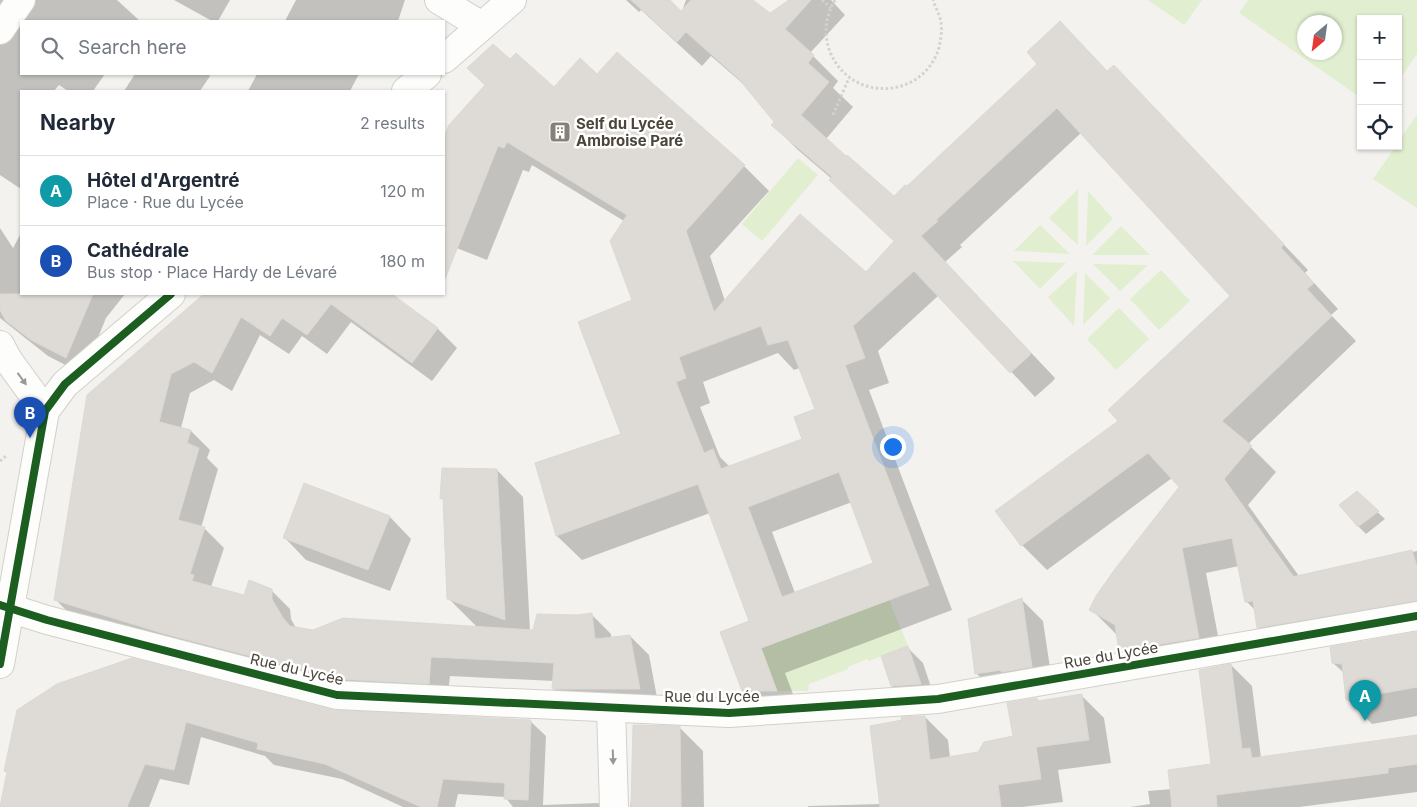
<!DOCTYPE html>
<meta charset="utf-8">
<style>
:root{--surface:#fff;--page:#f6f6f7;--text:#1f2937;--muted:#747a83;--line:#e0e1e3;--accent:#0f766e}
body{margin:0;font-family:Inter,sans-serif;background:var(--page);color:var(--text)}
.controls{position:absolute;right:15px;top:15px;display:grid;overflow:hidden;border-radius:0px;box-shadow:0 1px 4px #0004}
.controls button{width:45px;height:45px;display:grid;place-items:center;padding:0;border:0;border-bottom:1px solid var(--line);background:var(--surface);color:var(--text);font:25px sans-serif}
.compass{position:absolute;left:1297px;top:15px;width:45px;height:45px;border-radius:50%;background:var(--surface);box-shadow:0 1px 4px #0004;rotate:209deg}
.you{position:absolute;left:892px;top:446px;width:18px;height:18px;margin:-12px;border:4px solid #fff;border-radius:50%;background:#1a73e8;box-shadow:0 0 0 8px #1a73e833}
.badge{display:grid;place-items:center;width:32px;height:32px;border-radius:50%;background:var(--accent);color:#fff;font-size:16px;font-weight:700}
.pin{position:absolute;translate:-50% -41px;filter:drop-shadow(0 1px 2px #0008)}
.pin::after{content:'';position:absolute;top:26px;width:18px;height:15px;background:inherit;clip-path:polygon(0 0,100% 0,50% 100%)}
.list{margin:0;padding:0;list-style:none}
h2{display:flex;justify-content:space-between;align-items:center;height:65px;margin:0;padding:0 20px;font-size:21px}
h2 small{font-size:16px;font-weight:400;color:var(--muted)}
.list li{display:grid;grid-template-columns:32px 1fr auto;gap:15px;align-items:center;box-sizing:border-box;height:70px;padding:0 20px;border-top:1px solid var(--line)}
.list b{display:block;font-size:19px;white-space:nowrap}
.list p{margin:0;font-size:16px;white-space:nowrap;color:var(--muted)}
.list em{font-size:16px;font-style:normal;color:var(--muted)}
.icon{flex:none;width:28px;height:28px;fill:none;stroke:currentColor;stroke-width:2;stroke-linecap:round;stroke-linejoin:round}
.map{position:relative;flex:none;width:1417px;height:807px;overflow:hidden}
.search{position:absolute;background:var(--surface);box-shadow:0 1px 4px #0004;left:20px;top:20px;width:425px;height:55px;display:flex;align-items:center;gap:12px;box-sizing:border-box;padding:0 18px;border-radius:0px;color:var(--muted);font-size:19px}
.panel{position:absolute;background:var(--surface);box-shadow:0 1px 4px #0004;left:20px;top:90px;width:425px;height:205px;border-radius:0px}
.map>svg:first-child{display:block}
.green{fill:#e1eecf;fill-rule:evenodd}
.shadow{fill:#0003;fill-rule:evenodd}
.building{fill:#dedbd6;stroke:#dcd9d4;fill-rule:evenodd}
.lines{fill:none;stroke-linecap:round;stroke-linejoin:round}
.minor-casing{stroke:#d2d0cb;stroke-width:30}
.path{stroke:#d3d2cc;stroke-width:3;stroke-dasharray:2.5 2.5;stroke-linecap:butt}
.minor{stroke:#fdfdfc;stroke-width:28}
.cycleway-casing{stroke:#fff;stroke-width:11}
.cycleway{stroke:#1b5e20;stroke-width:8}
.oneway{fill:#9b9791}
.labels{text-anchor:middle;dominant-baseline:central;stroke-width:5;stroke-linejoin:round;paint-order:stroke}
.poi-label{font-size:15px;font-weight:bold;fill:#4b4439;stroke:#fff;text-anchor:start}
.street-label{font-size:15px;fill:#4b4439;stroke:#fff}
</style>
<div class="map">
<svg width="1417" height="807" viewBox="0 0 1417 807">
<rect width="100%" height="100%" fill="#f4f2ee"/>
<g class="green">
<path d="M1148 0H1202L1184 25Z"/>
<path d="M1248 0H1417V54L1398 81V19H1361V98L1239 13ZM1304 22H1334V52H1304Z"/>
<path d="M1417 115V208L1373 179 1396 146H1398V142Z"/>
<path d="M798 158 818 175 762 241 742 224Z"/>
<path d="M1078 189V245L1049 218Z"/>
<path d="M1088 191 1113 219 1086 246Z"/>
<path d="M1040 225 1070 254 1014 251Z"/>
<path d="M1121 226 1150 255H1092Z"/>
<path d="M1013 261 1066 263 1040 289Z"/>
<path d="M1093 264 1148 265 1120 291Z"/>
<path d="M1161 270 1190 301 1159 330 1130 299Z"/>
<path d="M1077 271 1074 326 1048 297Z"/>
<path d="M1085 273 1110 298 1083 325Z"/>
<path d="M1119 308 1149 339 1116 370 1087 339Z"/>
<path d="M889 600 908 646 869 661 867 659 848 667V669L809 684 808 691H777L761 648Z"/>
</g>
<g class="shadow">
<path d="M0 0H117L140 21H21V74H105L93 91H68L59 85 54 91H21V189L0 175Z"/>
<path d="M174 0H230L218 21H212Z"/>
<path d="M296 0H405L398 21H285Z"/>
<path d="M626 0H665L681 14 686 0H749L770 14 791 0H831L845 15 810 53 838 81 833 88 853 107 826 139 894 198 907 188 1039 64 1060 23 1108 72 1139 92 1308 270 1305 273 1338 309 1331 315 1356 341 1248 444 1276 472 1248 505 1299 576 1417 551V629L1283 652 1258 627 1256 611 1247 602 1239 566 1206 573 1223 662 1145 676 1120 651 1118 636 1091 609 1181 487 1172 478 1047 570 1022 545 1120 421 1232 296 1081 133 960 245 962 247 945 262 1055 378 1053 381 1035 397 939 295 878 351 889 383 869 390 952 610 785 673 801 715H768L743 690 750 621 710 513 582 560 557 536 622 434 634 301 624 221 532 165 529 172 523 170 487 260 444 243V141L450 126 510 61 554 89 597 76 617 54 744 166 769 191 710 256 725 301 866 274 895 242 832 179 798 150 773 125 775 122 749 89 711 56 702 66 641 10 639 12ZM778 353 794 370 800 368 816 410 804 439 730 467 720 457 700 407 710 403 703 382ZM852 502 875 564 795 593 772 532Z"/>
<path d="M135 74H208L210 76 200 91H124Z"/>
<path d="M257 74H359L350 91H248Z"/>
<path d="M0 228 13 248 21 233V294H125L106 318 83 374 48 356 0 318Z"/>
<path d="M205 294H390L438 329 457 348 432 381 351 322 327 354 302 336 289 354 260 335 232 391 214 380 190 393 181 428 191 431 210 450 207 458 218 469 201 528 205 529 224 548 211 587 244 597 271 590 290 609 291 619 296 628 313 631 478 628 448 598 444 501 441 498 497 470 523 497 530 631 578 617 591 614 611 634V638L630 636 649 655 659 708H573L554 689V681L450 676 447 702 360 698 75 619 56 600 89 395Z"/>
<path d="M305 484 390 517 411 539 390 591 306 560 285 538Z"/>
<path d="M1357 493 1385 519 1366 534 1358 526Z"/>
<path d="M1021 599 1043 621 1053 688 998 695 977 674Z"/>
<path d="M1417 633V716L1372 724 1347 699 1344 673 1333 663Z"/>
<path d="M908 648 923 663 935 699 907 701 892 686Z"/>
<path d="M1231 665 1252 686 1261 758 1417 736V792L1299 807H1130L1150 804 1148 791 1172 789 1212 765Z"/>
<path d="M1081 695 1104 718 1111 763 1058 770 1063 802 1022 807H808V806L881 804 925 717 948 740 950 758 979 753 1014 737 1037 699 1040 702Z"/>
<path d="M19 711H333L530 721 546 736 543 805 598 803 602 807H513L505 797 458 794 455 807H403L342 779 274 765 265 756 201 737 189 785 160 779 149 807H0Z"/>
<path d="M680 728 703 751 704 807H630L631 801H632Z"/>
</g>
<g class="building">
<path d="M631 0H670L681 11 691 0H753L770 13 789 0H811L785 29 814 55 808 63 829 82 801 115 846 156 847 155 894 196 905 185 907 186 1037 64 1027 52 1060 21 1107 71 1114 65 1284 244 1281 248 1314 283 1307 289 1332 316 1222 421 1252 446 1224 479 1293 576 1292 577 1412 550 1417 567V601L1257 628 1253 601 1245 602 1232 538 1182 548 1199 638 1119 651 1115 625 1089 610 1096 596 1115 569 1179 487 1148 453 1021 546 995 511 1118 421 1108 410 1230 296 1057 108 936 220 938 221 921 236 1031 353 1029 356 1010 373 914 271 853 326 865 358 845 365 929 585 761 648 777 691H742L720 632 749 621 698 484 556 536 535 463 621 434 578 322 632 300 610 241 627 215 507 142 504 148 498 146 445 279H444V137L449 125 485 85 467 68 493 44 510 59 516 53 554 87 580 58 597 74 617 52 745 165 686 231 714 312 800 214 866 272 894 241 829 180 832 177 771 125 774 122 739 79 686 32 677 42ZM761 326 768 345 788 340 815 409 794 417 802 439 721 469 713 449 704 453 676 382 686 378 679 357ZM839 472 873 563 782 597 748 507Z"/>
<path d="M0 294H93L66 358 31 340 6 321 0 310Z"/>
<path d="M204 294H392L438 328 412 363 331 304 307 335 282 318 270 336 241 317 212 373 194 362 171 374 159 422 191 430 187 443 199 448 178 520 205 527 190 574 194 575 192 581 244 595 249 580 272 589V599L283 618 290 626 313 630 343 618 533 630 537 614 578 615 592 613 595 639 630 635 640 689H552L554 663 431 657 429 684 339 679 165 634 54 600 87 395Z"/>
<path d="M442 468 497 469 505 620 447 599 443 498 440 499Z"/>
<path d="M304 483 390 516 368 570 283 538Z"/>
<path d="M1357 491 1379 511 1358 527 1339 505Z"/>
<path d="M1022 598 1032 667 1001 672V670L975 674 968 619Z"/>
<path d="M1417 632V687L1346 700 1342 664 1332 663 1330 647Z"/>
<path d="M908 646 921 684 891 686 881 656Z"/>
<path d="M132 658 333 710 531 720 528 800 504 799 505 783 443 779 437 807H421L325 764 257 749 258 743 186 722 174 770 145 764 127 807H0L7 772 4 771 17 710 57 684Z"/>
<path d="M1231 664 1242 749 1250 748 1252 758 1417 735V764L1388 768V773L1216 795 1217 807H1172L1168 770 1211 764 1199 670Z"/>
<path d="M1082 694 1089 740 1036 747 1041 779 998 785 1001 807H880L870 726 902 720 901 717 925 716 930 760 978 752 984 742 1013 736 1007 703 1037 698 1038 701Z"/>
<path d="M633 725 680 726 681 807H631Z"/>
</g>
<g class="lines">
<g class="minor-casing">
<g id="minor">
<path d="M439 0 482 26"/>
<path d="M0 30 21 0"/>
<path d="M444 59 512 0"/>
<path d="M406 91 427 74"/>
<path d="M0 345 8 360 45 411"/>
<path d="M0 605 47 620 337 695 729 713 938 699 1417 616"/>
<path d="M0 664 45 411 65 384 171 294"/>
<path d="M611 708 614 807"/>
</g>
</g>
<g class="path">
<path d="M822 0 831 8"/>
<path d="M835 0C825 16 823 37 831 54 853 103 923 99 939 48 941 38 943 27 940 18 938 12 935 6 933 0"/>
<path d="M833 115 849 78"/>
<path d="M0 461 6 456"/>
</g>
<use href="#minor" class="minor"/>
<g class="cycleway-casing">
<g id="cycleway">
<path d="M0 605 47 620 337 695 729 713 938 699 1417 616"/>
<path d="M0 664 45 411 65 384 171 294"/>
</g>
</g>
<use href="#cycleway" class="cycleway"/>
</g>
<defs><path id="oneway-solid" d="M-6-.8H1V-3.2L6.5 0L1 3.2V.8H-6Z" transform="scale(1.25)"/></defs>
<g class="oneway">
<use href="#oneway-solid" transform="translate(22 379) rotate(54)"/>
<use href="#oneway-solid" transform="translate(613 757) rotate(88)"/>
</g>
<defs>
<g id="building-square" transform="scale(1.125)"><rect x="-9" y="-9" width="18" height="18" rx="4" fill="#868178" stroke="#fff"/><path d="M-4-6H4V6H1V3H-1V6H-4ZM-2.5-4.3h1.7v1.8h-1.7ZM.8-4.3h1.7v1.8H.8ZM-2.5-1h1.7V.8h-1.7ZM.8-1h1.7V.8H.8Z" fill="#fff"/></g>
</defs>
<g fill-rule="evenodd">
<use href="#building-square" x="560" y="132"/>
</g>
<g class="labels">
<g class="poi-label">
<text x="576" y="123">Self du Lycée<tspan x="576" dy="17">Ambroise Paré</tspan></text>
</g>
<g class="street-label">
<text transform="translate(1111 655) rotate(-10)">Rue du Lycée</text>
<text transform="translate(297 669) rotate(13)">Rue du Lycée</text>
<text x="712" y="696">Rue du Lycée</text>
</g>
</g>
</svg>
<div class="controls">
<button>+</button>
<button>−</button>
<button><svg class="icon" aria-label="locate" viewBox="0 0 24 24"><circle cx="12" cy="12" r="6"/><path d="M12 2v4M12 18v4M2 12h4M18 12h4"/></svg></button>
</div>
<svg class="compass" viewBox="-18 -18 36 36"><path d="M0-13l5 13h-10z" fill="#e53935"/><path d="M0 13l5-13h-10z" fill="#747a83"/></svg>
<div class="you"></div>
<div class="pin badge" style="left:1365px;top:721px;background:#0f9aa8">A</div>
<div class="pin badge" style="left:30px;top:438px;background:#1a4fb4">B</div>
<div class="search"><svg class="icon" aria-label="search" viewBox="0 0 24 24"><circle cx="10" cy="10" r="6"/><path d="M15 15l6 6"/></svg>Search here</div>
<section class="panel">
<h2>Nearby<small>2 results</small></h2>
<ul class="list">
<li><span class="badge" style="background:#0f9aa8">A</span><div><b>Hôtel d'Argentré</b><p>Place · Rue du Lycée</p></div><em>120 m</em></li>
<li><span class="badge" style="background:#1a4fb4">B</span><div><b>Cathédrale</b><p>Bus stop · Place Hardy de Lévaré</p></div><em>180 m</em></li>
</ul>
</section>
</div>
